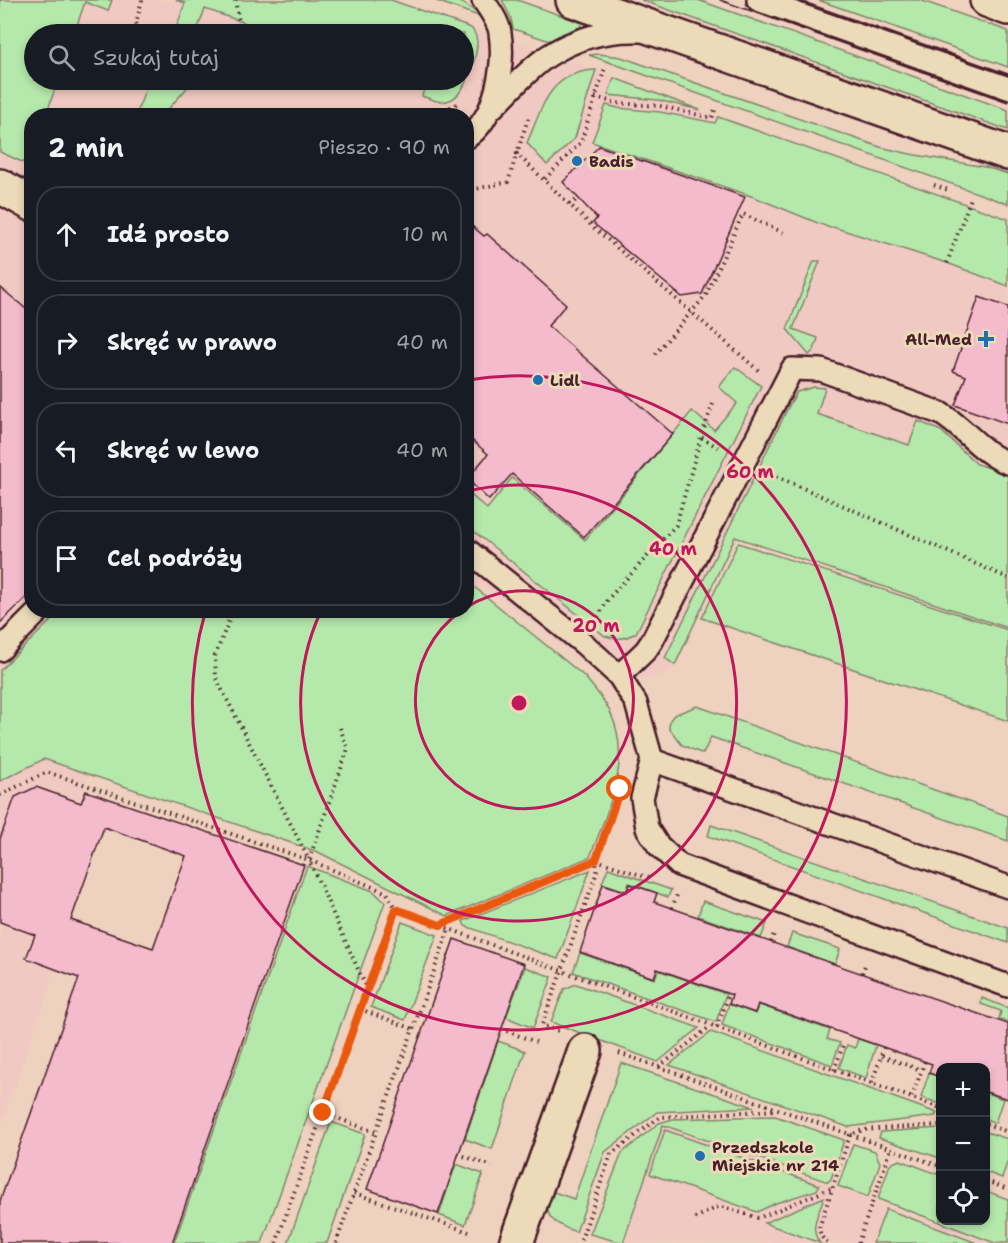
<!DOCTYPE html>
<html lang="pl">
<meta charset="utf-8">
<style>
:root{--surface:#171b24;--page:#242831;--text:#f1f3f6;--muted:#9ea1a6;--line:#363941}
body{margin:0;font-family:"Shantell Sans",sans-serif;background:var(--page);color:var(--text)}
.controls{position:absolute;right:18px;bottom:18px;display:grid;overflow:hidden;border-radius:12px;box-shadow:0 3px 9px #0003}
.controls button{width:54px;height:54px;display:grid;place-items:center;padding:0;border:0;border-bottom:2px solid var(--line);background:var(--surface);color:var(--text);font:30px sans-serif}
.stop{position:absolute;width:18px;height:18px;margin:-14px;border:4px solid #ea580c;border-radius:50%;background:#fff}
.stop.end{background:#ea580c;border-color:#fff;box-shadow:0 2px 6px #0008}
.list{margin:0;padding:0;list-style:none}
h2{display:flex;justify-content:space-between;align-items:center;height:78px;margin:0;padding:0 24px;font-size:26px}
h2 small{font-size:20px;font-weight:400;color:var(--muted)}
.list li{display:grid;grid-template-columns:39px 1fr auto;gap:18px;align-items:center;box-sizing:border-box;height:96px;margin:0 12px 12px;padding:0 12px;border:2px solid var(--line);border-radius:24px}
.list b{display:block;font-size:22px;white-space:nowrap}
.list em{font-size:20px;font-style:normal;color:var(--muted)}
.icon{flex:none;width:33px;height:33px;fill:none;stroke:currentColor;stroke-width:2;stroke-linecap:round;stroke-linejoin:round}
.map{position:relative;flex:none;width:1008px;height:1243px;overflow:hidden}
.search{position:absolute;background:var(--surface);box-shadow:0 3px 9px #0003;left:24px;top:24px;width:450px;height:66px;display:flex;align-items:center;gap:15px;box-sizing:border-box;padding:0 21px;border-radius:33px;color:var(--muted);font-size:22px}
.panel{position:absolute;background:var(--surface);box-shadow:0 3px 9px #0003;left:24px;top:108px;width:450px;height:510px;border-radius:24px}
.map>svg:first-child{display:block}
.built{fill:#f0cac2;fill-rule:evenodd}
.green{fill:#b5e9ab;stroke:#80846b;stroke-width:1.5}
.building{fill:#f4bbcd;stroke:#4a1f2b;stroke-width:1.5;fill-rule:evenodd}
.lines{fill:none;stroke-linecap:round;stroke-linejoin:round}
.service-casing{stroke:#4a1f2b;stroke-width:26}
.minor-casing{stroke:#4a1f2b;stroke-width:38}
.tertiary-casing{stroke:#4a1f2b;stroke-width:38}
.path{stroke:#4a1f2b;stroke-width:4;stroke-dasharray:1.5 4.5;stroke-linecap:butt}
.service{stroke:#ecdab8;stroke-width:21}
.minor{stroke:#ecdab8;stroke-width:33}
.tertiary{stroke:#ecdab8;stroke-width:33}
.tram{stroke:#4a1f2b;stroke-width:1.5}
.route{stroke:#ea580c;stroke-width:8}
.ring{fill:none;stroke:#c2185b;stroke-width:3}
.poi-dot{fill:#1f6fb2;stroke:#ecdab8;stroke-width:2}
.labels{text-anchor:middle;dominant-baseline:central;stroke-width:6;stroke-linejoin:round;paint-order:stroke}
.poi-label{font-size:16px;font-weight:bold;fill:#4a1f2b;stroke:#ecdab8;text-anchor:start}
.centre{fill:#c2185b;stroke:#ecdab8;stroke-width:3}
.ring-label{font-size:18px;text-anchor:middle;font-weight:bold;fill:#c2185b;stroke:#ecdab8;stroke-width:6;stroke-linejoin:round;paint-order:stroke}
</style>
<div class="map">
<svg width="1008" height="1243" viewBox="0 0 1008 1243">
<rect width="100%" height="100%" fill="#eed1be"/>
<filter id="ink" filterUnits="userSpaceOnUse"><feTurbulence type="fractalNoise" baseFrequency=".0167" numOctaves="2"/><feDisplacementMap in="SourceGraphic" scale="12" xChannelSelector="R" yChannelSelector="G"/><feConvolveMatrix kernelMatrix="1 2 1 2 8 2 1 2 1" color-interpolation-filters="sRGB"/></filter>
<g filter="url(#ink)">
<g class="built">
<path d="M0 0H394L585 66 718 117 1008 221V629L737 538 671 672 613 685 467 573 466 116H32V610L62 611 0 671ZM34 34H464V80H34Z"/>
<path d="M0 733 91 770 24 959 56 969 0 1128Z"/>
<path d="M663 1125 873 1201 992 1243H621Z"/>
</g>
<g class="green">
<path d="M0 0H112L108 11 85 2 74 34H34V80H58L46 115 32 116 31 166 0 152Z"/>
<path d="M176 0H391L471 28C474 31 476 35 477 41 478 55 465 95 450 100 440 104 431 99 422 96L425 86 406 80H464V34H278L205 9 196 33 177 26 185 3Z"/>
<path d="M434 0C459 0 462 0 481 17Z"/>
<path d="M502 0H517L580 22 581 28 550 41 513 29 511 18Z"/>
<path d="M641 0H698L1008 110V130Z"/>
<path d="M818 0H920L1008 31V67Z"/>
<path d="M599 54 621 57 880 147 910 154 985 167 1008 174V204L589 55Z"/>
<path d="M596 70 575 138 547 165 527 143C543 106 549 72 596 70Z"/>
<path d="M614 78 700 110 658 100 608 95Z"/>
<path d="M149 80H194L163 115H136Z"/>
<path d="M606 105 618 108 660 112 715 123 718 117 1008 219V286L947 263 833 227 830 228 754 197 592 142Z"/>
<path d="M814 261H820L793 329 818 338 814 350 809 355 787 329Z"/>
<path d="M735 367 761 386 636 633C624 639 618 640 605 636L467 526 466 491 487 509 512 478 585 540 692 411 714 430 737 403 719 387Z"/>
<path d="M814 387 825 388 817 414 909 445 918 421 941 431 977 464 1008 474V628L735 537 675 665 665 658 791 402 797 392Z"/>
<path d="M738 543 1008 630V721L702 618Z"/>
<path d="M467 581 584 676C594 688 605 700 611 714 633 762 607 812 590 857L447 916 318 852 44 759 0 781V670L61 611 466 610Z"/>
<path d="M697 706 1008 816V841L711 737 703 754 682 745 669 728 670 720 674 715Z"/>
<path d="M711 825 1008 928V943L708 836Z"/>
<path d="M307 866 373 891 385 902 262 1243H174Z"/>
<path d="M608 868 671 890 668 897 629 883 626 891 602 883Z"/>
<path d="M590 870 558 959 465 926 463 921Z"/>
<path d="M703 901 767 923 761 938 698 916Z"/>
<path d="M402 922 437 935 405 1020 371 1007Z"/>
<path d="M792 933 840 949 835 964 787 947Z"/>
<path d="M580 953 655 979 658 970 726 994 716 1022 573 972Z"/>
<path d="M525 967 552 977 533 1028 506 1017Z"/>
<path d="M576 984 699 1028 658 1062 551 1022 564 989Z"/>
<path d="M982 998 1008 1008V1022L999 1019 1001 1011 981 1004Z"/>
<path d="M729 1004 756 1014 759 1005 830 1030 827 1039 840 1043 832 1065 722 1025Z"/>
<path d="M711 1032 937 1113 935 1116 848 1127 669 1065Z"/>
<path d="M858 1039 876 1045 866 1078 839 1068 847 1045 855 1048Z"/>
<path d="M498 1041 525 1051 492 1149 465 1139Z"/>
<path d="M621 1063 754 1107 657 1112 605 1152 576 1232C551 1223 544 1218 548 1190L574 1199Z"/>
<path d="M929 1073 940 1077V1104L921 1097Z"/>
<path d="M986 1093 1003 1099 995 1123 986 1119Z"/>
<path d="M775 1116 844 1140 831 1179 828 1182 663 1125 623 1243 590 1234 622 1153 659 1123 673 1119Z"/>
<path d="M331 1122 365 1134 327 1243H288Z"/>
<path d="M940 1128V1158L879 1138 881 1132Z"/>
<path d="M665 1130 819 1185 817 1190 776 1203 757 1212 650 1174Z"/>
<path d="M986 1132 1008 1139V1160L1002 1178 986 1172Z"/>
<path d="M853 1144 875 1151 880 1163 868 1197 838 1186Z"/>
<path d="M900 1160 940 1175V1220H986V1191L1008 1199V1243H995L878 1199 890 1164Z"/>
<path d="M456 1164 483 1174 465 1225 439 1215Z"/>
<path d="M824 1197C819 1213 808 1229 820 1243L764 1223Z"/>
<path d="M886 1209 977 1243H873Z"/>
</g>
<g class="building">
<path d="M599 146 745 197 702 294 682 297 593 223 597 218 563 182Z"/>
<path d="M466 221 484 236 487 234 566 304 548 326 673 434 584 537 512 474 489 500 467 479 488 454 466 435Z"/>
<path d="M0 287 32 314V592L0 623Z"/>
<path d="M979 297 1008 307V424L955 405 966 376 953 371Z"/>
<path d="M36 787 81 803 86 791 304 865 172 1243H0V1201L79 978 26 958 35 935 0 922V839L15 797ZM104 827 186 856 153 948 71 920Z"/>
<path d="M603 884 627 892 630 884 657 893 654 902 1008 1024V1099L986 1092V1068H940V1077L929 1073 932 1064 758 1004 755 1013 729 1004 732 995 657 969 654 978 580 952Z"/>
<path d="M454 939 524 964 438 1214 367 1189Z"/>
</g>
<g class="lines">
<g class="service-casing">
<g id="service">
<path d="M758 0 1008 88"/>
<path d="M490 110C509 92 527 70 548 56 575 38 608 30 640 31"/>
<path d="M466 138C496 119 505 65 500 33 499 22 489 9 483 0"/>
<path d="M466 549 583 643 619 676 636 703 652 760 642 798 647 828 658 845 679 865 1008 986"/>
<path d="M0 650 40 610"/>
<path d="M619 676 646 650 652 641 792 369 821 370 940 413C964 427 982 454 1008 463"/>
<path d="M652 760 1008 887"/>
</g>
</g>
<g class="minor-casing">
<g id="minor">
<path d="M0 186 32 204"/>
<path d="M516 1243 585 1051"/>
</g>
</g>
<g class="tertiary-casing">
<g id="tertiary">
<path d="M573 0 1008 153"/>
<path d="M987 0 1008 8"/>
</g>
</g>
<g class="path">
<path d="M235 0 239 22 236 34"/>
<path d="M139 30 136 23 142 0"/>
<path d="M595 97 616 103 660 106 712 118 716 107"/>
<path d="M442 116 448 108 457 104"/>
<path d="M516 153 592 226 759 371"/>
<path d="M545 179 581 142 605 68"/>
<path d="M934 185 951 191"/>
<path d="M466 191 508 182 529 115"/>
<path d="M569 204 579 199"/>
<path d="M947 263 971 198"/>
<path d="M655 354 706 295 743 214 784 233"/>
<path d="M713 404 701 437 719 448"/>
<path d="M771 474 1008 578"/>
<path d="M233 610 215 656 216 678 309 860"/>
<path d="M598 617 608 599 676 525 701 437"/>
<path d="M340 728 348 749 309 860 367 989"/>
<path d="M0 795 47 772 309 860 387 893 396 909 562 971 940 1108"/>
<path d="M672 908 677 895"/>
<path d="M441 925 596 860 649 878"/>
<path d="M771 942 775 931"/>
<path d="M862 973 866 963"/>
<path d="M360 1009 413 1029"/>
<path d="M717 1027 729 994"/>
<path d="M501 1029 536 1042"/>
<path d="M558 1031 542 1025 597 872 596 860 613 810"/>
<path d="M619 1053 940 1166"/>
<path d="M882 1056 921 1070"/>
<path d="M659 1067 711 1026"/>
<path d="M834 1070 844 1043"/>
<path d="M872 1083 884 1047"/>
<path d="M912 1097 925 1061"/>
<path d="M323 1113 375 1132"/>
<path d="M986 1124 1008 1132"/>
<path d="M458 1154 492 1166"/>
<path d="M986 1181 1008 1189"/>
<path d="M354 1193 469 1232"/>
<path d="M695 1218 720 1206 758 1218 832 1188"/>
<path d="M581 1240 611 1154 660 1117 776 1110"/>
<path d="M276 1243 396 909"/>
<path d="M336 1243 449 929"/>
<path d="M827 1243 821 1236 819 1228 850 1135 863 1130 940 1125"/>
<path d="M858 1243 891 1149"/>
</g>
<use href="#service" class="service"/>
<use href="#minor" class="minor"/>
<use href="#tertiary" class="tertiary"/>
<g class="tram">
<path d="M720 0 1008 102"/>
<path d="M798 0 1008 74"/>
</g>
</g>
</g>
<g class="lines" filter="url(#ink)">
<path class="route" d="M323 1113 396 909 440 925 596 860 620 789"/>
</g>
<g class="ring">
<path d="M467 607A109 109 0 1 1 461 611"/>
<path d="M468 491A218 218 0 1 1 321 611"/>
<path d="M468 380A327 327 0 1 1 205 613"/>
</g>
<g class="poi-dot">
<circle cx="577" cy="161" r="6"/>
<path d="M983 330h6v6h6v6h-6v6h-6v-6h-6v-6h6z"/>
<circle cx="538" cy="380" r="6"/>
<circle cx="700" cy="1156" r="6"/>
</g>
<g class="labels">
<g class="poi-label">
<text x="589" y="161">Badis</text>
<text x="972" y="339" text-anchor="end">All-Med</text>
<text x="550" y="380">Lidl</text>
<text x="712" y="1147">Przedszkole<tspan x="712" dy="18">Miejskie nr 214</tspan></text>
</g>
</g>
<circle cx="519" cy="703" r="9" class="centre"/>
<g class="ring-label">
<text x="750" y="478">60 m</text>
<text x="673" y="555">40 m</text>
<text x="596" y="632">20 m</text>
</g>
</svg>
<div class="controls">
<button>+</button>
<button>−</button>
<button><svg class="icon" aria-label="locate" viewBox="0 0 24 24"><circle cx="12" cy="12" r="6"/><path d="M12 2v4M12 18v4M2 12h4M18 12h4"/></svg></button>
</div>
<div class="stop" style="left:620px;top:789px"></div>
<div class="stop end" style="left:323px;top:1113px"></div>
<div class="search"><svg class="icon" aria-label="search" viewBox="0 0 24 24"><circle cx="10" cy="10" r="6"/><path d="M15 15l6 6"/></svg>Szukaj tutaj</div>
<section class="panel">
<h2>2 min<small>Pieszo · 90 m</small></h2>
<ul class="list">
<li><svg class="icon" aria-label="ahead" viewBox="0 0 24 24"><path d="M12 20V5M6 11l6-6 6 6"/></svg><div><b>Idź prosto</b></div><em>10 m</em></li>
<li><svg class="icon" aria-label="right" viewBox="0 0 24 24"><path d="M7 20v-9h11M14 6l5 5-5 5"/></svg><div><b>Skręć w prawo</b></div><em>40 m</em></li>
<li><svg class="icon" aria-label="left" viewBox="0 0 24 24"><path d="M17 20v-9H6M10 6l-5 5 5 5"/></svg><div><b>Skręć w lewo</b></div><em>40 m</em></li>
<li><svg class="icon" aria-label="arrive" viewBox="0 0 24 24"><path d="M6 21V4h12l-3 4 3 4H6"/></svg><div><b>Cel podróży</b></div></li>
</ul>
</section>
</div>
